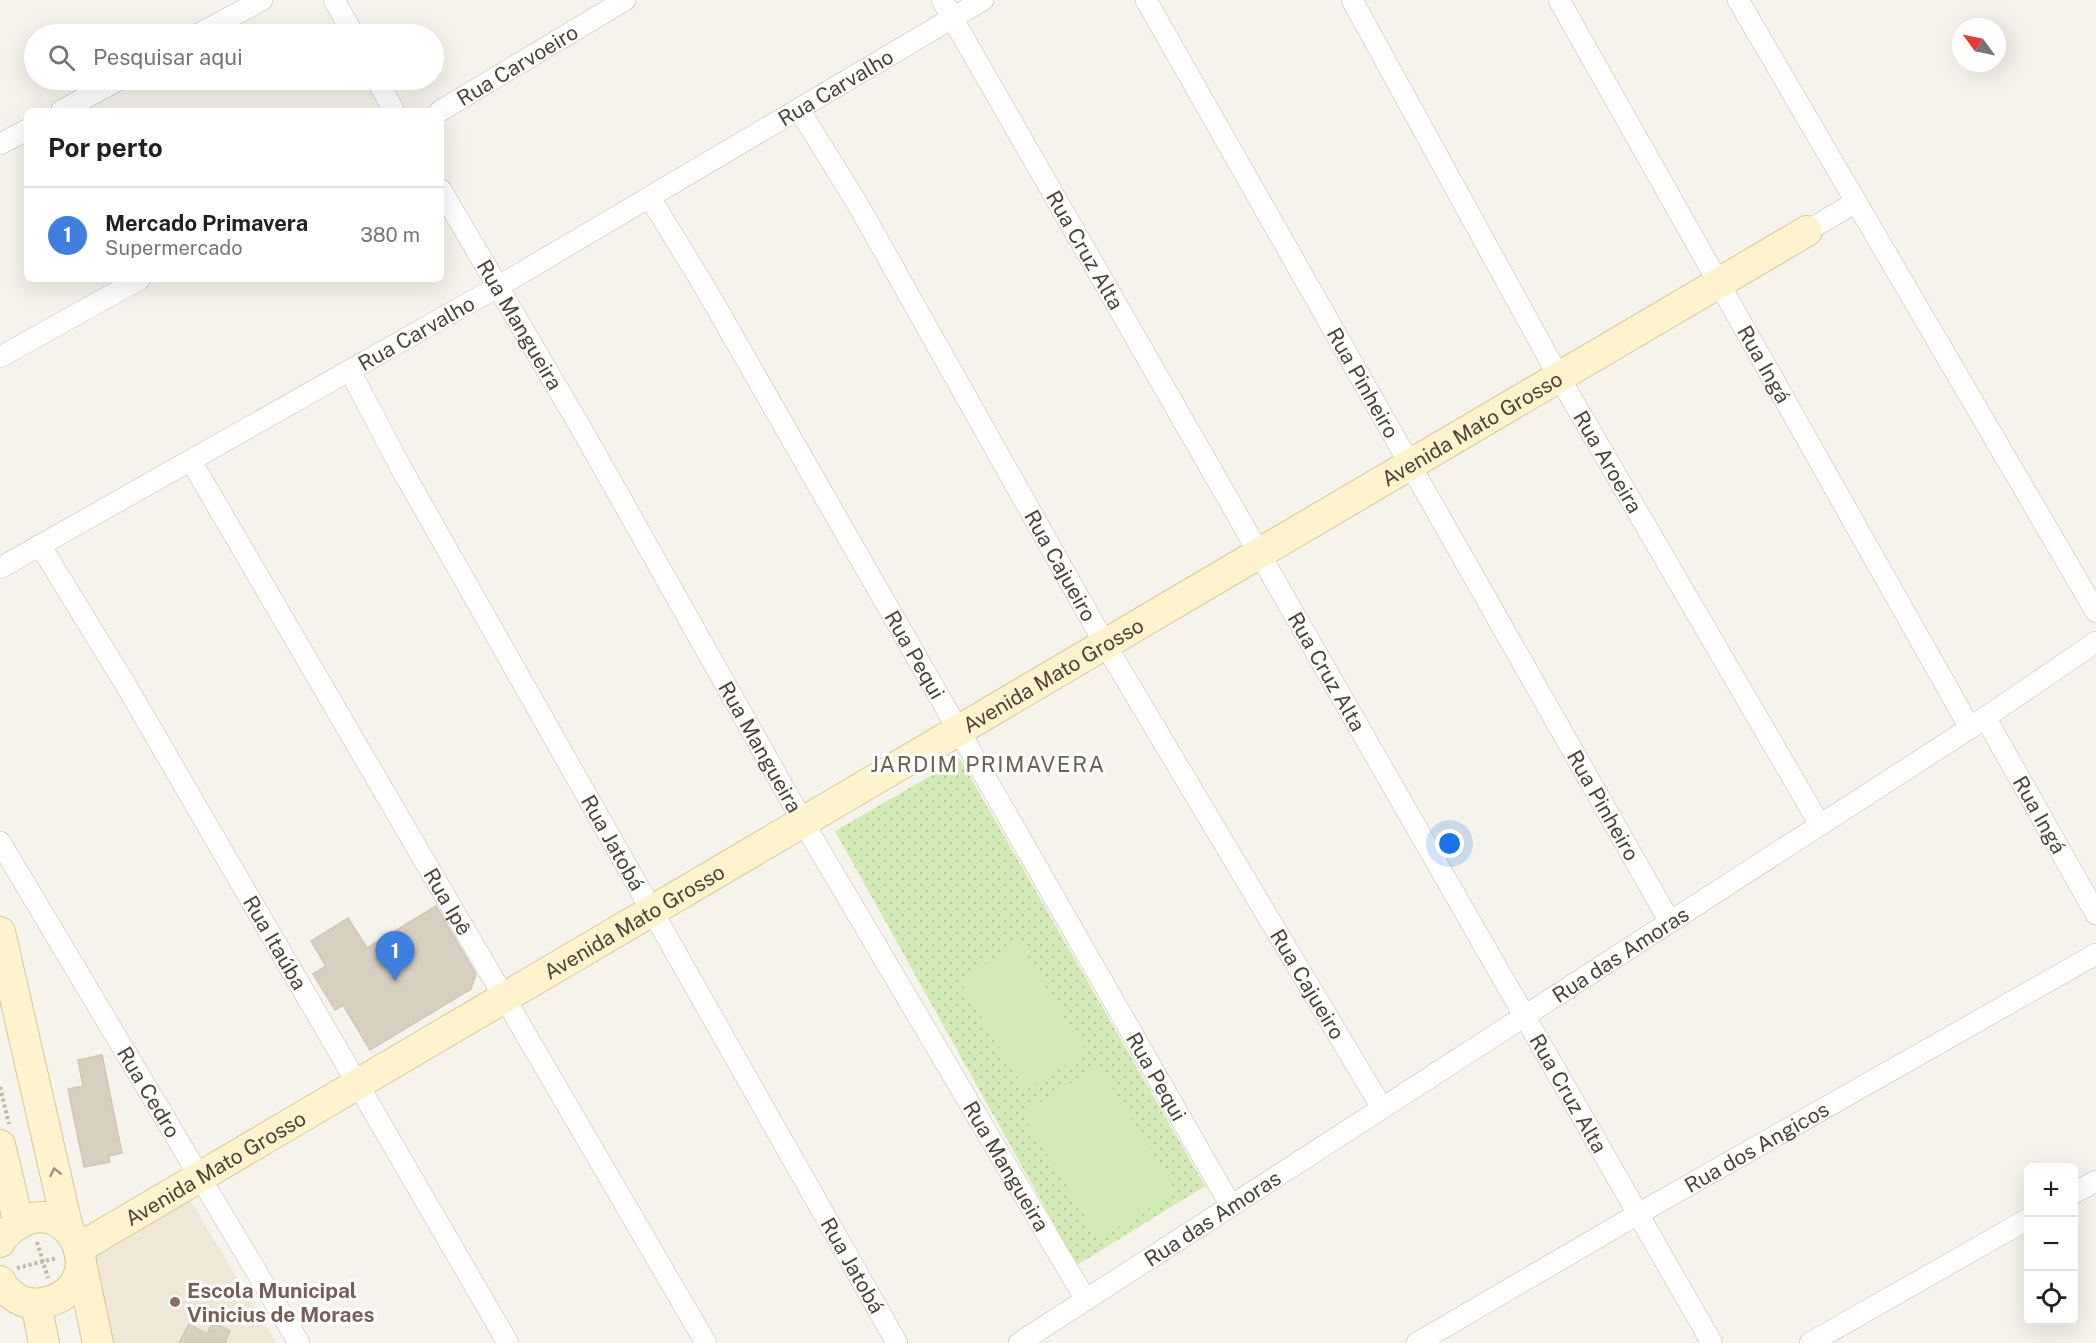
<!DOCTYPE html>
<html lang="pt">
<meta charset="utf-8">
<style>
:root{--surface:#fff;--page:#f6f6f6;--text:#202124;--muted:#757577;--line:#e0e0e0;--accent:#fc3f1d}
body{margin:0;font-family:"Public Sans",sans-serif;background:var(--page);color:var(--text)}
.controls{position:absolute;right:18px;bottom:18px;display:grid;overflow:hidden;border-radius:9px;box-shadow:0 6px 24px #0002}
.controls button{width:54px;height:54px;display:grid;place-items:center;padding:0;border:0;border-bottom:2px solid var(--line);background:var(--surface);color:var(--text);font:30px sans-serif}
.compass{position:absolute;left:1952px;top:18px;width:54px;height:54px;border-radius:50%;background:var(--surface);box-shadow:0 6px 24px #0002;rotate:303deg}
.you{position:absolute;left:1450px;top:844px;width:21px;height:21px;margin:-15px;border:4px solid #fff;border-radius:50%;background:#1a73e8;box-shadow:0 0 0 9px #1a73e833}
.badge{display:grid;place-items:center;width:39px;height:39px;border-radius:50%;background:var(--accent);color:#fff;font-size:20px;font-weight:700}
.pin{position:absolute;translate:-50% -50px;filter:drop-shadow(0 2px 3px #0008)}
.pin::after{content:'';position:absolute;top:32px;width:21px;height:18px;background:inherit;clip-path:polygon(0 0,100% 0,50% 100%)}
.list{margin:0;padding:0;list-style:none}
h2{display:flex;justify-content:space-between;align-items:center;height:78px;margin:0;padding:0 24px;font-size:26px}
h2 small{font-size:20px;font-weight:400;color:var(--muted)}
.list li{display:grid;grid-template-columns:39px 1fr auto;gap:18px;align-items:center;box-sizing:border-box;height:96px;padding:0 24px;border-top:2px solid var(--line)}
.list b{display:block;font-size:22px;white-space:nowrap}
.list p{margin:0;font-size:20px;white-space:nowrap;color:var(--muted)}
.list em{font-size:20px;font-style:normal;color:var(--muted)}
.icon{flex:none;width:33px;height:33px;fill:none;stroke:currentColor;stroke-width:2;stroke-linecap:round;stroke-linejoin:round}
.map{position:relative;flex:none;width:2096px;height:1343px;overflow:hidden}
.search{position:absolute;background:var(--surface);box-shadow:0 6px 24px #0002;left:24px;top:24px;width:420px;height:66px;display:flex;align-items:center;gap:15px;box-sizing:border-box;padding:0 21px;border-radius:33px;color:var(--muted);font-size:22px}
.panel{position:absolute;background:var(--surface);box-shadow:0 6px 24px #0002;left:24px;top:108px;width:420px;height:174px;border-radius:9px}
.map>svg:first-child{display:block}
.education{fill:#efe8d6}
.park{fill:url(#park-dots)}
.pitch{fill:#d2eab5}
.building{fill:#d8cfc1;stroke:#d3c7b4;stroke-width:1.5}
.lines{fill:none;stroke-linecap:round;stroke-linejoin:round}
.street-casing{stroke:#c2bbae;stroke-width:22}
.secondary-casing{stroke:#d6c79b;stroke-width:32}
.path{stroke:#c4b79f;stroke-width:4;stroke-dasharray:3 3;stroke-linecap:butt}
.street{stroke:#fff;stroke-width:21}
.secondary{stroke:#fff3cd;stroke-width:30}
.oneway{stroke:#9c937c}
.education-dot{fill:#8d6e63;stroke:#fff;stroke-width:2}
.labels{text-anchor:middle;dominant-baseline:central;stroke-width:6;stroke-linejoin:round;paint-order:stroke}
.street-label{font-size:21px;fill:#4b4439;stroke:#fff}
.education-label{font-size:21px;font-weight:bold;fill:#785e54;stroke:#fff;text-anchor:start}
.neighbourhood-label{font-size:22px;letter-spacing:1.5px;fill:#6e6250;stroke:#fff}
</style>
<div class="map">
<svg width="2096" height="1343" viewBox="0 0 2096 1343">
<defs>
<pattern id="park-dots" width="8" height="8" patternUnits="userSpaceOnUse" patternTransform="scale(1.5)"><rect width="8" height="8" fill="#d2eab5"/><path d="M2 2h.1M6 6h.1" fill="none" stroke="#b6ca9c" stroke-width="1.8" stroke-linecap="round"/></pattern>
</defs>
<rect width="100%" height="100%" fill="#f6f3ec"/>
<path class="education" d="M187 1195 276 1343H108L88 1262 96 1249Z"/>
<path class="park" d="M960 759 1205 1186 1077 1265 835 831Z"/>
<g class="pitch">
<path d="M1019 943 1086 1052 1025 1090 959 980Z"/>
<path d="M1099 1066 1176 1192 1099 1239 1022 1113Z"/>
</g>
<g class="building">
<path d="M436 906 476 974 471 989 370 1050 343 1005 335 1010 313 974 326 966 311 941 348 918 367 948Z"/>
<path d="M102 1055 122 1153 109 1156 110 1162 84 1167 68 1089 83 1086 78 1060Z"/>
<path d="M213 1322 230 1331 225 1343H179L189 1324 207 1334Z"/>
</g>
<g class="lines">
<g class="street-casing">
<g id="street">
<path d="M334 0 353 34"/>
<path id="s1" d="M942 0 1712 1343"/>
<path id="s2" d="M1146 0 1670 922"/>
<path id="s3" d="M1352 0 1559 377 1820 825"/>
<path id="s4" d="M1559 0 1970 728"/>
<path d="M1738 0 2096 612"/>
<path d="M199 34 262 0"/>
<path d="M377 80 394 111"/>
<path d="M61 111 118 80"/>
<path id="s5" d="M440 111 625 0"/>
<path id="s6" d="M800 111 857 203 1105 644 1382 1108"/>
<path d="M0 144 27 130"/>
<path id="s7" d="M441 190 581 428 803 822 1086 1300"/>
<path id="s8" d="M650 198 704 286 1231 1206"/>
<path d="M1807 231 1856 202"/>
<path d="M0 357 140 279"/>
<path id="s9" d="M350 371 401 468 897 1343"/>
<path id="s10" d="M191 461 706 1343"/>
<path id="s11" d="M40 545 127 687 508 1343"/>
<path id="s12" d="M0 568 499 286 983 0"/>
<path id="s13" d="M1985 717 2096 914"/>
<path id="s14" d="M0 842 299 1343"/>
<path d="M2074 1193 2096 1181"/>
<path id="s15" d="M1019 1343 1970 728 2096 642"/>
<path id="s16" d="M1417 1343 1638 1214 2096 954"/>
<path d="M1810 1343 2028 1219"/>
</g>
</g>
<g class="secondary-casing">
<g id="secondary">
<path d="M0 932 68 1229"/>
<path d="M0 1145 19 1224"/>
<path d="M0 1242C4 1233 11 1229 19 1224 73 1191 114 1290 42 1303 24 1306 9 1296 0 1281"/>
<path id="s17" d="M79 1248 1807 231"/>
<path d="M81 1263 98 1343"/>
<path d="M36 1304 44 1343"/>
</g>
</g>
<g class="path">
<path d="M0 1087 9 1124"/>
<path d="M37 1242 48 1278"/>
<path d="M17 1268 57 1258"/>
</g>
<use href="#street" class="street"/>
<use href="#secondary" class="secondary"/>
</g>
<defs><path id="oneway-chevron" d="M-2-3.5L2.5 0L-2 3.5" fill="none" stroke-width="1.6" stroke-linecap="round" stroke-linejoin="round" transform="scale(1.5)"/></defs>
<use class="oneway" href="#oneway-chevron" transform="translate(55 1172) rotate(-103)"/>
<circle class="education-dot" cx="175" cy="1302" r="6"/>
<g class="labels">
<g class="street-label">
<text stroke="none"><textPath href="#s5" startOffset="90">Rua Carvoeiro</textPath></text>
<text stroke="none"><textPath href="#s12" startOffset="964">Rua Carvalho</textPath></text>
<text stroke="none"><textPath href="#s1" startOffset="288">Rua Cruz Alta</textPath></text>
<text stroke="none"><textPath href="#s7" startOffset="156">Rua Mangueira</textPath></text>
<text stroke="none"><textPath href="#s12" startOffset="478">Rua Carvalho</textPath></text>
<text stroke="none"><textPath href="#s4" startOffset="418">Rua Ingá</textPath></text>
<text stroke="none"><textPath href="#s2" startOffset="440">Rua Pinheiro</textPath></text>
<text stroke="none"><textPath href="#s17" startOffset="1616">Avenida Mato Grosso</textPath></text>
<text stroke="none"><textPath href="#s3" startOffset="528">Rua Aroeira</textPath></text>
<text stroke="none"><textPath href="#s6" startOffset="524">Rua Cajueiro</textPath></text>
<text stroke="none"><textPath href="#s8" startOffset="528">Rua Pequi</textPath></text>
<text stroke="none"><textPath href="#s1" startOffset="774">Rua Cruz Alta</textPath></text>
<text stroke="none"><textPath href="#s17" startOffset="1130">Avenida Mato Grosso</textPath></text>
<text stroke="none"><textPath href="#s7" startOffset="642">Rua Mangueira</textPath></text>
<text stroke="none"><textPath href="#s2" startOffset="926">Rua Pinheiro</textPath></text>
<text stroke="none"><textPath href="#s13" startOffset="112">Rua Ingá</textPath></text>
<text stroke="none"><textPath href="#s9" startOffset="540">Rua Jatobá</textPath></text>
<text stroke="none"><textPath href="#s10" startOffset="510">Rua Ipê</textPath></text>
<text stroke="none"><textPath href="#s17" startOffset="644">Avenida Mato Grosso</textPath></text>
<text stroke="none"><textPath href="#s11" startOffset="462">Rua Itaúba</textPath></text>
<text stroke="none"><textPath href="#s15" startOffset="716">Rua das Amoras</textPath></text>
<text stroke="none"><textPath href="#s6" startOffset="1010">Rua Cajueiro</textPath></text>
<text stroke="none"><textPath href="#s8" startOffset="1014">Rua Pequi</textPath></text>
<text stroke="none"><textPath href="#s14" startOffset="291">Rua Cedro</textPath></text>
<text stroke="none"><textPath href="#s1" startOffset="1260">Rua Cruz Alta</textPath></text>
<text stroke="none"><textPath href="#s16" startOffset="392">Rua dos Angicos</textPath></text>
<text stroke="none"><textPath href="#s7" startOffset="1128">Rua Mangueira</textPath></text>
<text stroke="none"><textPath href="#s17" startOffset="158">Avenida Mato Grosso</textPath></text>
<text stroke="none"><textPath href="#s15" startOffset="230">Rua das Amoras</textPath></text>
<text stroke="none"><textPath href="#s9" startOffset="1026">Rua Jatobá</textPath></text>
</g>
<g class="education-label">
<text x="187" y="1290">Escola Municipal<tspan x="187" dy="24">Vinicius de Moraes</tspan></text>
</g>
<g class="neighbourhood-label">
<text x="988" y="764">JARDIM PRIMAVERA</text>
</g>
</g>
</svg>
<div class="controls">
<button>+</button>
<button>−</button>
<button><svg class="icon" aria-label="locate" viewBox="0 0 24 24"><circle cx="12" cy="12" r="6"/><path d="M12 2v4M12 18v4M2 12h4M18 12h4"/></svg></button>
</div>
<svg class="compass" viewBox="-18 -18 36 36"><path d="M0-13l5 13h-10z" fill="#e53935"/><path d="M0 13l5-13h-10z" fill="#757577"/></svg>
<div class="you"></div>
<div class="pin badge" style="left:395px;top:981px;background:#3f7fe0">1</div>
<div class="search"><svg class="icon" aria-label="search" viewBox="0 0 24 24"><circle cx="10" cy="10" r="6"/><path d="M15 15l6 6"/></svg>Pesquisar aqui</div>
<section class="panel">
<h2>Por perto<small></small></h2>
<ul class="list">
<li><span class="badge" style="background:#3f7fe0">1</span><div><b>Mercado Primavera</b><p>Supermercado</p></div><em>380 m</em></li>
</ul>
</section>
</div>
